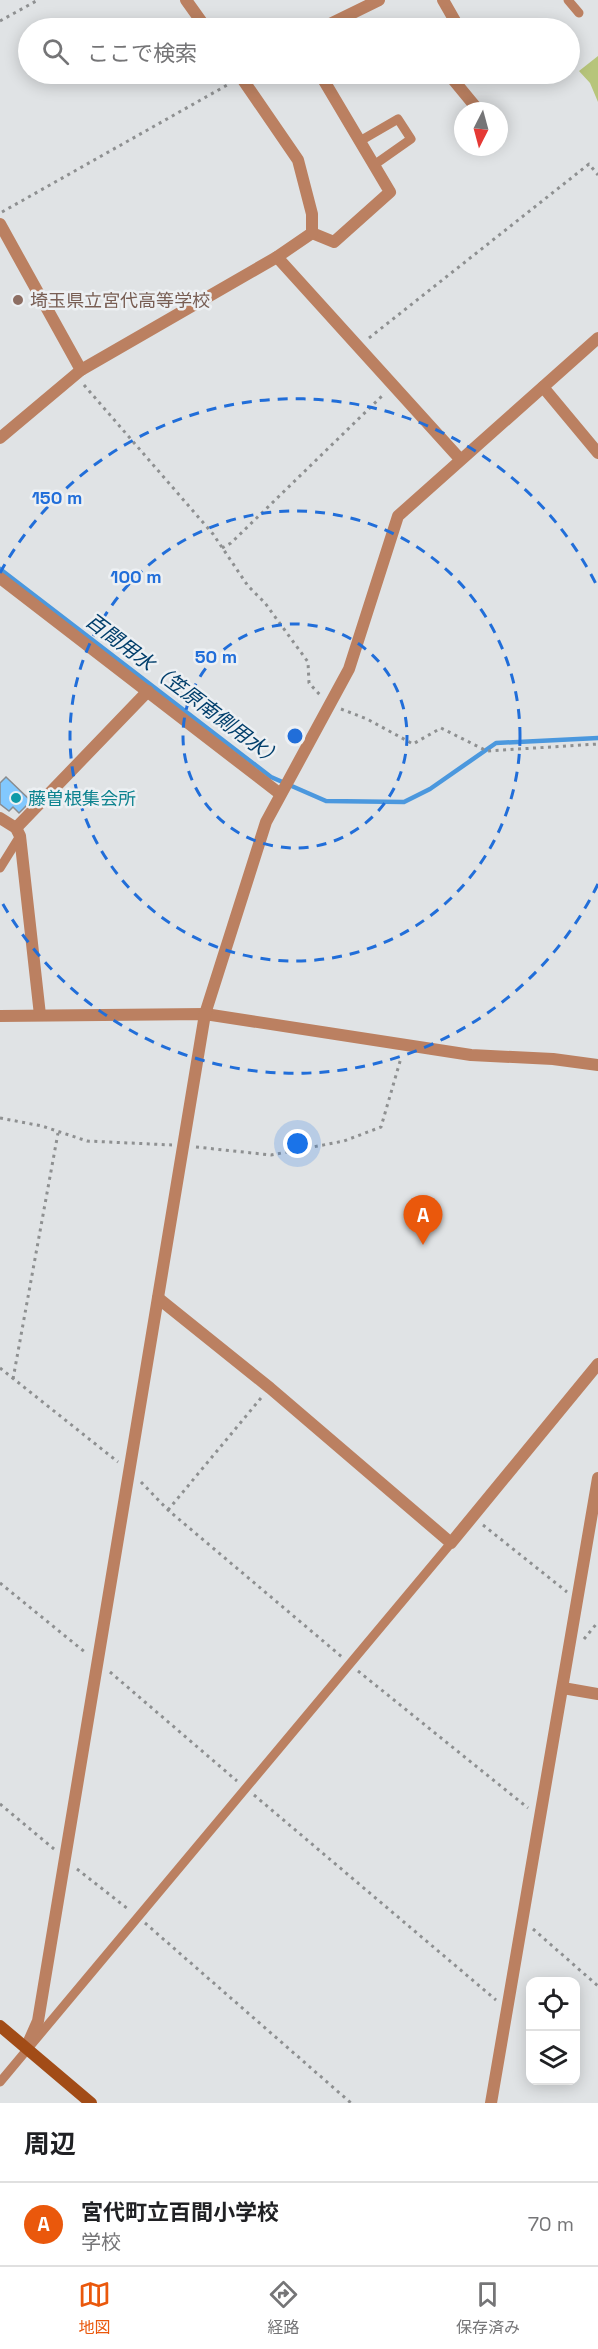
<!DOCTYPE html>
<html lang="ja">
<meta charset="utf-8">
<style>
:root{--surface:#fff;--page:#f2f2f2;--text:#202124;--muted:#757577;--line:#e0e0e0;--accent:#ea580c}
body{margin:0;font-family:"Space Grotesk","Noto Sans JP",sans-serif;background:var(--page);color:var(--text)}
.controls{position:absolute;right:18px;bottom:18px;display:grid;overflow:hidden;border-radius:12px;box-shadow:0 3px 15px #0003}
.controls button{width:54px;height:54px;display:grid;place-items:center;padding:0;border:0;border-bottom:2px solid var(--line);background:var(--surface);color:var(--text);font:30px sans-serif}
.compass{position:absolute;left:454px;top:102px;width:54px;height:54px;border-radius:50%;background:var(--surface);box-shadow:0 3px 15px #0003;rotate:186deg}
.you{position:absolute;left:298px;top:1144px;width:21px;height:21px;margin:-15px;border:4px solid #fff;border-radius:50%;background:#1a73e8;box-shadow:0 0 0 9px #1a73e833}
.badge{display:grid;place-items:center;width:39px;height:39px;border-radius:50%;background:var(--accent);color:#fff;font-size:20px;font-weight:700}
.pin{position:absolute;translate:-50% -50px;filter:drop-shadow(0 2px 3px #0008)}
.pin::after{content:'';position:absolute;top:32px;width:21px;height:18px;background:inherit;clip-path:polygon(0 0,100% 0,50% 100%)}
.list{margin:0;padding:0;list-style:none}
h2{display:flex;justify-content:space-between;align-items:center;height:78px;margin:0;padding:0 24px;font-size:26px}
h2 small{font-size:20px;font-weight:400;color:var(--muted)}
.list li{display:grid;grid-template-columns:39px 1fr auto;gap:18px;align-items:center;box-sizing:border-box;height:84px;padding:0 24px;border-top:2px solid var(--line)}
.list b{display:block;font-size:22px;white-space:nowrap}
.list p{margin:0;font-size:20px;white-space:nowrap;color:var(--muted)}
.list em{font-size:20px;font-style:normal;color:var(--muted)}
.icon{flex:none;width:33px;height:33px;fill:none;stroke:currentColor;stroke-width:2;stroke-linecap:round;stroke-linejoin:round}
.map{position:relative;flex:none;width:598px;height:2103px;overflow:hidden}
.search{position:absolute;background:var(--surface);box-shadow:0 3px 15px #0003;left:18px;right:18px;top:18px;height:66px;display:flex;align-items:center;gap:15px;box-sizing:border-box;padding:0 21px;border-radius:33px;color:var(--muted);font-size:22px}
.sheet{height:162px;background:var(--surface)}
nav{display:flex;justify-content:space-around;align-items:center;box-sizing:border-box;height:84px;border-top:2px solid var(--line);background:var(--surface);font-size:16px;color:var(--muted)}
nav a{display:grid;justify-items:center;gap:3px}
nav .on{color:var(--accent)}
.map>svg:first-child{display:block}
.green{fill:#b7c57b}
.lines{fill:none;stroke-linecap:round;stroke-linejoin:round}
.stream{stroke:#4b98de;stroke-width:4.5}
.building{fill:#82c8fe;stroke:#898c8f;stroke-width:1.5}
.path{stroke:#8e9091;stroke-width:3;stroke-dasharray:3 4.5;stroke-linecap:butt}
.lane{stroke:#bb8061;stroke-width:9}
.street{stroke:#bb8061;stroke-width:12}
.secondary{stroke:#a24c17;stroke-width:12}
.ring{fill:none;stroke:#216ed9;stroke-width:3;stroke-dasharray:10 8}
.education-dot{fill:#8d6e63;stroke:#edf0f3;stroke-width:2}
.culture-dot{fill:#0f9aa8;stroke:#edf0f3;stroke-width:2}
.labels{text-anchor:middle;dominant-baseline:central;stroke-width:5;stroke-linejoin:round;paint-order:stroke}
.education-label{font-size:18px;fill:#785e54;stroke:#edf0f3;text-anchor:start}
.culture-label{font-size:18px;fill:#0d838f;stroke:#edf0f3;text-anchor:start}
.water-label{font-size:20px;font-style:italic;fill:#013e6b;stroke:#edf0f3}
.centre{fill:#216ed9;stroke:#edf0f3;stroke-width:3}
.ring-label{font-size:18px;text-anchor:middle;font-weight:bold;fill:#216ed9;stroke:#edf0f3;stroke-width:5;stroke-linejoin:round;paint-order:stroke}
</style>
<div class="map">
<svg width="598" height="2103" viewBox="0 0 598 2103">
<rect width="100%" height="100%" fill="#e0e3e5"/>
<path class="green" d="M598 56V102L590 83 579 71Z"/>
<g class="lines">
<path class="stream" d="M0 569 271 777 326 801 404 802 430 789 496 743 598 738"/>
</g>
<path class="building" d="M6 777 31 801 19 813 13 807 9 811 0 804V783Z"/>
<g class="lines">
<g class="path">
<path d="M0 21 38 0"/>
<path d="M2 212 229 84"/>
<path d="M369 338 589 164 598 175"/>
<path d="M84 385 213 534 248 586 265 603 308 662 309 683 321 696"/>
<path d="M222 548 231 543 383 395"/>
<path d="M341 709 367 719 413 744 441 728 487 751 598 744"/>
<path d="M0 1118 42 1126 87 1141 172 1145"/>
<path d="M196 1147 271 1155 344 1141 381 1127 401 1058"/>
<path d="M0 1368 118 1462"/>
<path d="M13 1379 58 1133"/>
<path d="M141 1482 168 1510 342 1657"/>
<path d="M168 1510 261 1398"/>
<path d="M483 1525 567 1592"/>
<path d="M0 1583 86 1653"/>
<path d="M584 1639 598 1622"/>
<path d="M358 1671 528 1808"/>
<path d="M110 1672 237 1781"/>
<path d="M254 1795 496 2000"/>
<path d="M0 1804 54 1849"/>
<path d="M77 1869 128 1909"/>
<path d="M145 1923 351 2103"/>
<path d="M533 1929 598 1986"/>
</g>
<g class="lane">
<path d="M568 0 579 13"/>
<path d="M360 141 398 119 411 139 374 165"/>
<path d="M0 868 20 836"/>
<path d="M0 2082 451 1543"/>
</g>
<g class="street">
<path d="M186 0 206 28"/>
<path d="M443 0 459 28"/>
<path d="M322 28 379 0"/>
<path d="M457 74 451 77 479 111"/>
<path d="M0 224 81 370"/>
<path d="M312 233 334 242 390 192 320 74"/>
<path d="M277 257 460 459"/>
<path d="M543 387 598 453"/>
<path d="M0 438 81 370 277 257 312 233V214L298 160 239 74"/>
<path d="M0 578 279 793"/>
<path d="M0 818 16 828 20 836 40 1015"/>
<path d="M16 828 148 691"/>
<path d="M0 1016 205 1014 471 1055 553 1059 598 1065"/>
<path d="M158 1298 270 1388 451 1543 598 1364"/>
<path d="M563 1688 598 1694"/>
<path d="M26 2048 38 2021 205 1014 266 822 349 669 398 516 598 338"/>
<path d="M491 2103 598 1478"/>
</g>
<path class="secondary" d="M0 2026 91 2103"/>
</g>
<g class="ring">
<circle cx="295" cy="736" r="112"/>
<circle cx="295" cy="736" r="225"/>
<path d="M598 884A337 337 0 0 1 0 899M0 573A337 337 0 0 1 598 588"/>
</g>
<circle class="education-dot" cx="18" cy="300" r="6"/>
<circle class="culture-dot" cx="16" cy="798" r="6"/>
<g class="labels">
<g class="education-label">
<text x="30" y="300">埼玉県立宮代高等学校</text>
</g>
<g class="culture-label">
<text x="28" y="798">藤曽根集会所</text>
</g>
<g class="water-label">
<text transform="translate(184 690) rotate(37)">百間用水（笠原南側用水）</text>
</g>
</g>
<circle cx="295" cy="736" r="9" class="centre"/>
<g class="ring-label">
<text x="57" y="504">150 m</text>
<text x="136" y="583">100 m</text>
<text x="216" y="663">50 m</text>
</g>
</svg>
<div class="controls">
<button><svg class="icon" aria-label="locate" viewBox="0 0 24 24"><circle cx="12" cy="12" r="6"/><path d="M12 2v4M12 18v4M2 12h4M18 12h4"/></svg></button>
<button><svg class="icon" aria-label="layers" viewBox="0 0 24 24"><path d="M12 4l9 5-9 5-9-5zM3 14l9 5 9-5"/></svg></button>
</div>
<svg class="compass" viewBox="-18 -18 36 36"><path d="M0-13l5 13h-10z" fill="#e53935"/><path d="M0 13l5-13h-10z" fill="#757577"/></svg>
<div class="you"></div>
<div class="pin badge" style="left:423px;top:1245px">A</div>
<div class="search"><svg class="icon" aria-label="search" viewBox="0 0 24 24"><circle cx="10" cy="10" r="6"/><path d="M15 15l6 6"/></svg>ここで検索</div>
</div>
<section class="sheet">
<h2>周辺<small></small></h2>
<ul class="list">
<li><span class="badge">A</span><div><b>宮代町立百間小学校</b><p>学校</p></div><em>70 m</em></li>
</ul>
</section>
<nav>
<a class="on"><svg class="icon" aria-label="map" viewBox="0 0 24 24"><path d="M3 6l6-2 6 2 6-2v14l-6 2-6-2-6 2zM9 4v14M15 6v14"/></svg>地図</a>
<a><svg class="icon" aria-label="directions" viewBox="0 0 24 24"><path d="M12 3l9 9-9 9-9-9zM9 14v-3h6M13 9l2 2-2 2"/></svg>経路</a>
<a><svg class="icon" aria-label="saved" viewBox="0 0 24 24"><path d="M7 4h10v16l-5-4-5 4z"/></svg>保存済み</a>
</nav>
